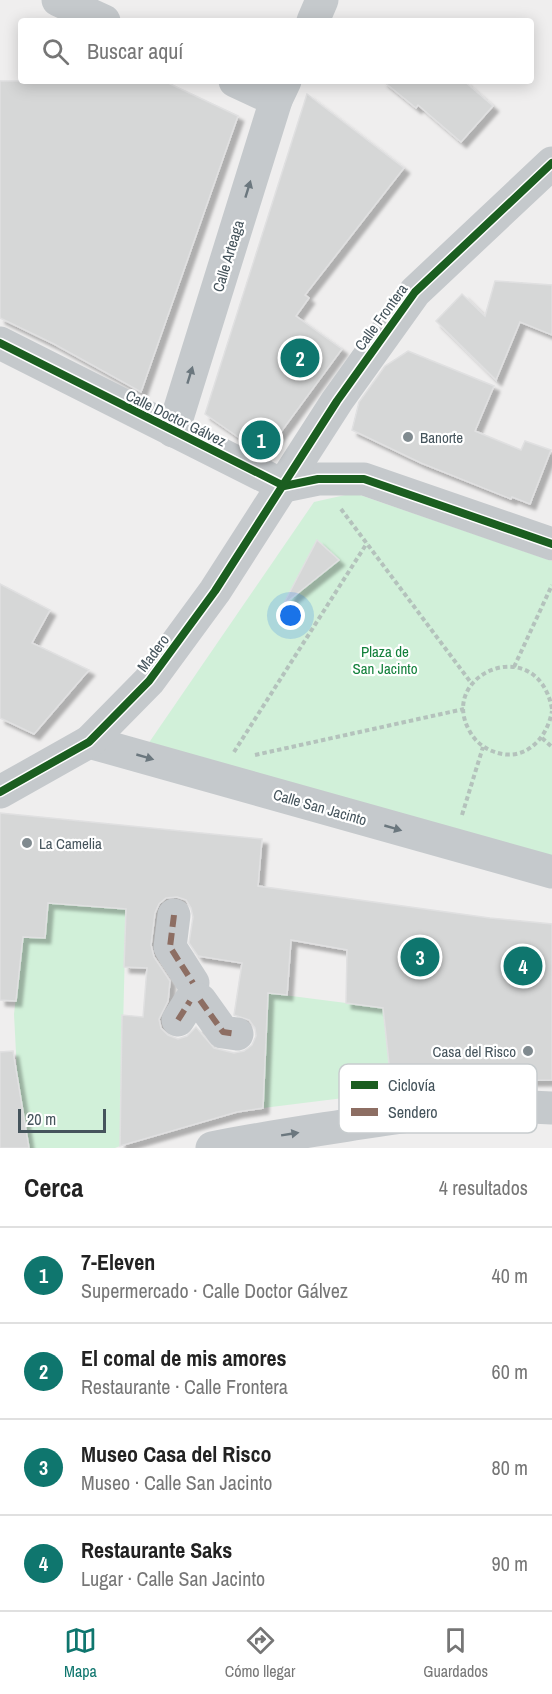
<!DOCTYPE html>
<html lang="es">
<meta charset="utf-8">
<style>
:root{--surface:#fff;--page:#f2f2f2;--text:#222;--muted:#767676;--line:#e0e0e0;--accent:#0f766e}
body{margin:0;font-family:"Archivo Narrow",sans-serif;background:var(--page);color:var(--text)}
.scale{position:absolute;left:18px;bottom:15px;width:88px;box-sizing:border-box;padding-left:6px;border:3px solid #45545c;border-top:0;font-size:16px;line-height:21px;white-space:nowrap;color:#45545c;-webkit-text-stroke:4px #fff;paint-order:stroke}
.you{position:absolute;left:291px;top:616px;width:21px;height:21px;margin:-15px;border:4px solid #fff;border-radius:50%;background:#1a73e8;box-shadow:0 0 0 9px #1a73e833}
.badge{display:grid;place-items:center;width:39px;height:39px;border-radius:50%;background:var(--accent);color:#fff;font-size:20px;font-weight:700}
.pin{position:absolute;translate:-50% -50%;border:3px solid #fff;box-shadow:0 2px 6px #0006}
.list{margin:0;padding:0;list-style:none}
h2{display:flex;justify-content:space-between;align-items:center;height:78px;margin:0;padding:0 24px;font-size:26px}
h2 small{font-size:20px;font-weight:400;color:var(--muted)}
.list li{display:grid;grid-template-columns:39px 1fr auto;gap:18px;align-items:center;box-sizing:border-box;height:96px;padding:0 24px;border-top:2px solid var(--line)}
.list b{display:block;font-size:22px;white-space:nowrap}
.list p{margin:0;font-size:20px;white-space:nowrap;color:var(--muted)}
.list em{font-size:20px;font-style:normal;color:var(--muted)}
.icon{flex:none;width:33px;height:33px;fill:none;stroke:currentColor;stroke-width:2;stroke-linecap:round;stroke-linejoin:round}
.map{position:relative;flex:none;width:552px;height:1148px;overflow:hidden}
.search{position:absolute;background:var(--surface);box-shadow:0 3px 15px #0003;left:18px;right:18px;top:18px;height:66px;display:flex;align-items:center;gap:15px;box-sizing:border-box;padding:0 21px;border-radius:6px;color:var(--muted);font-size:22px}
.sheet{height:462px;background:var(--surface)}
nav{display:flex;justify-content:space-around;align-items:center;box-sizing:border-box;height:84px;border-top:2px solid var(--line);background:var(--surface);font-size:16px;color:var(--muted)}
nav a{display:grid;justify-items:center;gap:3px}
nav .on{color:var(--accent)}
.map>svg:first-child{display:block}
.green{fill:#d1f0d9}
.building{fill:#d6d7d7;stroke:#e0e0e1;stroke-width:1.5;fill-rule:evenodd;filter:url(#shadow)}
.lines{fill:none;stroke-linecap:round;stroke-linejoin:round}
.path{stroke:#b4c2bc;stroke-width:4;stroke-dasharray:4.5 3;stroke-linecap:butt}
.minor{stroke:#c5c9cc;stroke-width:33}
.quiet{stroke:#8d6e63;stroke-width:6;stroke-dasharray:12 6;stroke-linecap:butt}
.cycleway-casing{stroke:#fff;stroke-width:11}
.cycleway{stroke:#1b5e20;stroke-width:8}
.oneway{fill:#6b777e}
.poi-dot{fill:#808a8f;stroke:#fff;stroke-width:2}
.labels{text-anchor:middle;dominant-baseline:central;stroke-width:4.5;stroke-linejoin:round;paint-order:stroke}
.street-label{font-size:15px;fill:#45545c;stroke:#fff}
.poi-label{font-size:15px;fill:#45545c;stroke:#fff;text-anchor:start}
.park-label{font-size:15px;fill:#12803b;stroke:#fff}
.key{fill:#fff;stroke:#c7ccce;stroke-width:1.5}
.key-label{font-size:16px;fill:#45545c}
</style>
<div class="map">
<svg width="552" height="1148" viewBox="0 0 552 1148">
<defs>
<filter id="shadow"><feDropShadow dx="5.5" dy="5.5" stdDeviation="1.5" flood-color="#0004"/></filter>
</defs>
<rect width="100%" height="100%" fill="#efeeee"/>
<g class="green">
<path d="M354 493 552 561V860L146 747 314 502Z"/>
<path d="M48 903 126 909 120 1146 115 1148H29L17 1072 14 1014 23 937 45 938Z"/>
<path d="M268 993 385 1008 392 1092 263 1108Z"/>
</g>
<g class="building">
<path d="M0 81H164L238 116 141 392 54 344 0 318Z"/>
<path d="M383 81H464L493 106 461 142 418 105 416 108Z"/>
<path d="M307 94 404 168 305 295 309 298 296 316 342 349 264 455 205 414Z"/>
<path d="M495 281 552 285V335L520 322 496 380 436 321 462 294 485 316Z"/>
<path d="M408 351 494 386 475 431 521 450 525 441 551 450 530 504 512 497 511 499 421 463 352 430 359 402 385 366Z"/>
<path d="M317 540 339 560 283 605Z"/>
<path d="M0 584 50 610 32 643 89 670 34 734 0 718Z"/>
<path d="M0 813 262 839 258 886 490 918 552 924V1080L483 1081 392 1092 383 1008 346 1003 347 950 291 940 287 995 268 993 263 1108 237 1112 120 1146 122 1015 143 1017 147 968 124 967 126 909 48 903 45 938 23 937 16 1001 0 1000ZM177 897 186 900 191 908 193 917 189 943 198 956 242 963 234 1015 249 1020 255 1028 256 1036 252 1045 244 1051 234 1053 214 1048 196 1027 187 1036 178 1039 168 1035 161 1028 159 1019 168 1001 170 981 154 957 151 945 155 913 159 904 166 898Z"/>
<path d="M13 1051 29 1148H0V1052Z"/>
</g>
<g class="lines">
<g class="path">
<path d="M341 509 472 684"/>
<path d="M514 667 552 585"/>
<path d="M552 709C538 632 438 673 469 730 474 740 482 747 492 751 523 764 547 740 552 711"/>
<path d="M542 738 552 747"/>
<path d="M234 752 367 543"/>
<path d="M255 755 464 709"/>
<path d="M462 815 483 747"/>
</g>
<g class="minor">
<path d="M58 0 104 21"/>
<path d="M313 21 322 0"/>
<path d="M235 81 276 100"/>
<path d="M0 343 284 486 318 479H364L552 544"/>
<path d="M173 431 276 100 285 81"/>
<path d="M89 742 552 872"/>
<path d="M0 792 89 742 149 681 215 591 337 401 415 292 552 163"/>
<path d="M174 915 170 947 193 983"/>
<path d="M200 1000 223 1032 237 1034"/>
<path d="M178 1020 190 1001"/>
<path d="M212 1148C261 1138 311 1131 361 1123 425 1113 487 1104 552 1108"/>
</g>
<g class="quiet">
<path d="M174 915 170 947 193 983"/>
<path d="M200 1000 223 1032 237 1034"/>
<path d="M178 1020 190 1001"/>
</g>
<g class="cycleway-casing">
<g id="cycleway">
<path d="M0 343 284 486 318 479H364L552 544"/>
<path d="M0 792 89 742 149 681 215 591 337 401 415 292 552 163"/>
</g>
</g>
<use href="#cycleway" class="cycleway"/>
</g>
<defs><path id="oneway-solid" d="M-6-.8H1V-3.2L6.5 0L1 3.2V.8H-6Z" transform="scale(1.5)"/></defs>
<g class="oneway">
<use href="#oneway-solid" transform="translate(248 189) rotate(-73)"/>
<use href="#oneway-solid" transform="translate(190 375) rotate(-73)"/>
<use href="#oneway-solid" transform="translate(145 757) rotate(16)"/>
<use href="#oneway-solid" transform="translate(393 828) rotate(16)"/>
<use href="#oneway-solid" transform="translate(290 1134) rotate(-9)"/>
</g>
<g class="poi-dot">
<circle cx="408" cy="437" r="6"/>
<circle cx="27" cy="843" r="6"/>
<circle cx="528" cy="1051" r="6"/>
</g>
<g class="labels">
<g class="street-label">
<text transform="translate(228 256) rotate(-73)">Calle Arteaga</text>
<text transform="translate(381 317) rotate(-54)">Calle Frontera</text>
<text transform="translate(176 418) rotate(26)">Calle Doctor Gálvez</text>
<text transform="translate(153 653) rotate(-53)">Madero</text>
<text transform="translate(320 807) rotate(16)">Calle San Jacinto</text>
</g>
<g class="poi-label">
<text x="420" y="437">Banorte</text>
<text x="39" y="843">La Camelia</text>
<text x="516" y="1051" text-anchor="end">Casa del Risco</text>
</g>
<g class="park-label">
<text x="385" y="651">Plaza de<tspan x="385" dy="17">San Jacinto</tspan></text>
</g>
</g>
<rect x="339" y="1064" width="198" height="69" rx="9" class="key"/>
<rect x="351" y="1081" width="27" height="8" fill="#1b5e20"/>
<rect x="351" y="1108" width="27" height="8" fill="#8d6e63"/>
<g class="key-label">
<text x="388" y="1091">Ciclovía</text>
<text x="388" y="1118">Sendero</text>
</g>
</svg>
<div class="scale">20 m</div>
<div class="you"></div>
<div class="pin badge" style="left:261px;top:440px">1</div>
<div class="pin badge" style="left:300px;top:358px">2</div>
<div class="pin badge" style="left:420px;top:957px">3</div>
<div class="pin badge" style="left:523px;top:966px">4</div>
<div class="search"><svg class="icon" aria-label="search" viewBox="0 0 24 24"><circle cx="10" cy="10" r="6"/><path d="M15 15l6 6"/></svg>Buscar aquí</div>
</div>
<section class="sheet">
<h2>Cerca<small>4 resultados</small></h2>
<ul class="list">
<li><span class="badge">1</span><div><b>7-Eleven</b><p>Supermercado · Calle Doctor Gálvez</p></div><em>40 m</em></li>
<li><span class="badge">2</span><div><b>El comal de mis amores</b><p>Restaurante · Calle Frontera</p></div><em>60 m</em></li>
<li><span class="badge">3</span><div><b>Museo Casa del Risco</b><p>Museo · Calle San Jacinto</p></div><em>80 m</em></li>
<li><span class="badge">4</span><div><b>Restaurante Saks</b><p>Lugar · Calle San Jacinto</p></div><em>90 m</em></li>
</ul>
</section>
<nav>
<a class="on"><svg class="icon" aria-label="map" viewBox="0 0 24 24"><path d="M3 6l6-2 6 2 6-2v14l-6 2-6-2-6 2zM9 4v14M15 6v14"/></svg>Mapa</a>
<a><svg class="icon" aria-label="directions" viewBox="0 0 24 24"><path d="M12 3l9 9-9 9-9-9zM9 14v-3h6M13 9l2 2-2 2"/></svg>Cómo llegar</a>
<a><svg class="icon" aria-label="saved" viewBox="0 0 24 24"><path d="M7 4h10v16l-5-4-5 4z"/></svg>Guardados</a>
</nav>
